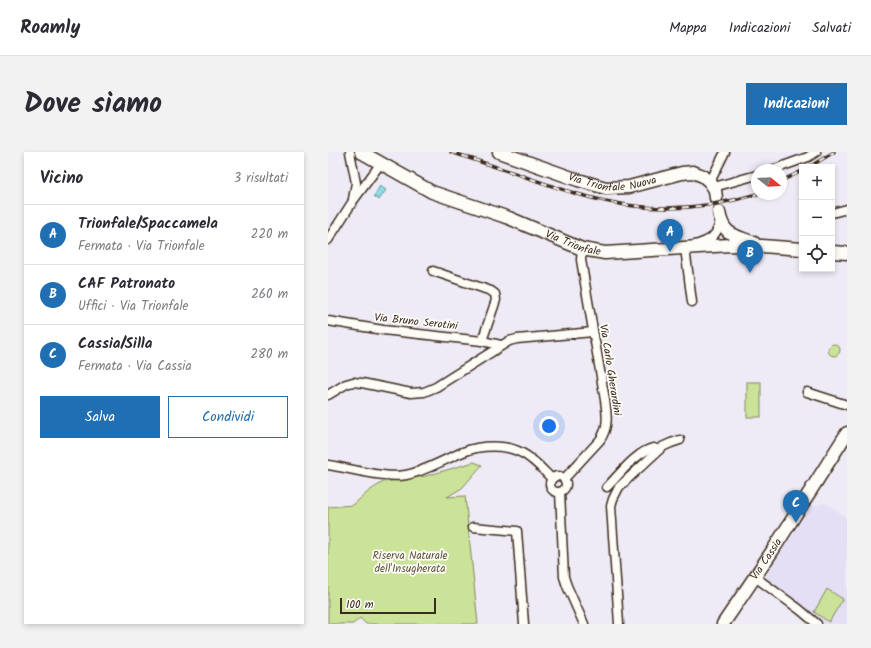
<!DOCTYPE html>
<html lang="it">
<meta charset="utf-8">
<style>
:root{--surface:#fff;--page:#f2f2f3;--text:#2b2b33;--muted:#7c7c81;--line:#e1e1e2;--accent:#1f6fb2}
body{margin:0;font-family:Kalam,sans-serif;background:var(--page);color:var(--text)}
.controls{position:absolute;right:12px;top:12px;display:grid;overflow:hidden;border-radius:0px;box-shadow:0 2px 6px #0003}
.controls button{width:36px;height:36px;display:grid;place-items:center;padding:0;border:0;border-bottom:1px solid var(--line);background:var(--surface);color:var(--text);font:20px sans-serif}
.compass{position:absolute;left:423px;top:12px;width:36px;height:36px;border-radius:50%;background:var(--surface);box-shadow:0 2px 6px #0003;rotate:108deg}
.scale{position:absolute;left:12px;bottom:10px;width:96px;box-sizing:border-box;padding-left:4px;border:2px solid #3b2a1e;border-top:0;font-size:11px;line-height:14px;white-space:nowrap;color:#3b2a1e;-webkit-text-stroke:3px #fdfcf7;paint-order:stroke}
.you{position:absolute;left:221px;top:274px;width:14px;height:14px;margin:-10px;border:3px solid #fff;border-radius:50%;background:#1a73e8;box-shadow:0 0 0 6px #1a73e833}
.badge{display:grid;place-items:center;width:26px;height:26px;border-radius:50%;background:var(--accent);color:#fff;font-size:13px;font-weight:700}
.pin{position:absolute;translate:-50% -33px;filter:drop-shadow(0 1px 2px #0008)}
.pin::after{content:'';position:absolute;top:21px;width:14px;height:12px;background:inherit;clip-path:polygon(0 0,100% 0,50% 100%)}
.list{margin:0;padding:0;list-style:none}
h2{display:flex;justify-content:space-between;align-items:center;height:52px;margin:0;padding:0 16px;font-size:17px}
h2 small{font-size:13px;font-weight:400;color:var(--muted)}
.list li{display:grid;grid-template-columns:26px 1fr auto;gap:12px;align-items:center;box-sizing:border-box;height:60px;padding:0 16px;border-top:1px solid var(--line)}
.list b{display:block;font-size:15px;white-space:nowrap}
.list p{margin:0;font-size:13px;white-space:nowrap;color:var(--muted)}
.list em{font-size:13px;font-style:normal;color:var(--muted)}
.actions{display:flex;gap:8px;padding:12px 16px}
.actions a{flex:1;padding:9px 0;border:1px solid var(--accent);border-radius:0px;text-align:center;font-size:14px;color:var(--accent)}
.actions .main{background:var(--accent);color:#fff}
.icon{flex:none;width:22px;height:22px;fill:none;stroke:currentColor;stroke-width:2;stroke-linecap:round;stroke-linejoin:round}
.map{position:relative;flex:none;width:519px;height:472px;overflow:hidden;border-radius:0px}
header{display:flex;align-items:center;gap:24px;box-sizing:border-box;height:56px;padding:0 20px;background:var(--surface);border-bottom:1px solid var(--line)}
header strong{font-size:19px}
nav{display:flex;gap:22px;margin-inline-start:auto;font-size:14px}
.intro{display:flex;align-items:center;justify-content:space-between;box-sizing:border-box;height:96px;padding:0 24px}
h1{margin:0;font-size:28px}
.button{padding:10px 18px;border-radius:0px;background:var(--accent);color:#fff;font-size:14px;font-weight:700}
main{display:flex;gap:24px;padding:0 24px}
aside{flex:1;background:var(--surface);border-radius:0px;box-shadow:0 2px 6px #0003}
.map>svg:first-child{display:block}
.built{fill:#e5dff6}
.green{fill:#cbe399;stroke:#83865c}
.water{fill:#8cdce7;stroke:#6c9597}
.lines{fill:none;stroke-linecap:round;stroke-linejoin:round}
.street-casing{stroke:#3b2a1e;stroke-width:11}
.primary-casing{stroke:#3b2a1e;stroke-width:15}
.street{stroke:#fdfcf7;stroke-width:8}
.primary{stroke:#fdfcf7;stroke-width:12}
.rail-casing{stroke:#3b2a1e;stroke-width:3.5}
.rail{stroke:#fdfcf7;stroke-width:2;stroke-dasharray:6;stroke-linecap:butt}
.labels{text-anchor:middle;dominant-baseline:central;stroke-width:3.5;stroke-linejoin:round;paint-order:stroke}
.street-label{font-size:11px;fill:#3b2a1e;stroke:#fdfcf7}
.park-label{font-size:11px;fill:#5f583d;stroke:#fdfcf7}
</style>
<header>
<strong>Roamly</strong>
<nav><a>Mappa</a><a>Indicazioni</a><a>Salvati</a></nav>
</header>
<div class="intro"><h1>Dove siamo</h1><a class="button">Indicazioni</a></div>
<main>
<aside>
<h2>Vicino<small>3 risultati</small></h2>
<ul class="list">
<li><span class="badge">A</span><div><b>Trionfale/Spaccamela</b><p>Fermata · Via Trionfale</p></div><em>220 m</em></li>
<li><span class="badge">B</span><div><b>CAF Patronato</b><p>Uffici · Via Trionfale</p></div><em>260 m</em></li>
<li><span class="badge">C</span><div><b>Cassia/Silla</b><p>Fermata · Via Cassia</p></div><em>280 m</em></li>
</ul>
<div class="actions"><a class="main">Salva</a><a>Condividi</a></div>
</aside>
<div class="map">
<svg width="519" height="472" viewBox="0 0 519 472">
<rect width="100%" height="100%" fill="#efebf6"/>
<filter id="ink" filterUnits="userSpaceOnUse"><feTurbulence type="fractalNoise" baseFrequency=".025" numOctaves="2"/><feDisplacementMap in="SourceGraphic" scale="8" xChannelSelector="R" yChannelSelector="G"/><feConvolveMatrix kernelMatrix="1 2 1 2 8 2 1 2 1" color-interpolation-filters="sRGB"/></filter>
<g filter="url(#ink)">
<path class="built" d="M498 351 519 366V472H496L437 426 483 354Z"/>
<g class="green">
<circle cx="506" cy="198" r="6"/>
<rect x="419" y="230" width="14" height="35"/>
<path d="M146 310 154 313 134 336 119 345 137 344 150 472H38L32 466 25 472H0V355L25 353 41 339 55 330 98 324Z"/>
<path d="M499 437 515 447 501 470 486 460Z"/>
</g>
<path class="water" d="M52 34 58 38 51 48 46 44Z"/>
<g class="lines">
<g class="street-casing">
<g id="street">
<path d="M22 0 28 31 25 47"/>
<path d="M444 18 480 5 488 0"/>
<path d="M382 30 397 0"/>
<path d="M386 35 429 23"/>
<path d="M504 61 519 57"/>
<path d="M0 88 25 49 53 11"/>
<path d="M105 119 163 139 167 142 168 148 154 189"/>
<path d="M364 150 357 96C375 90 389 90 392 68"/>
<path d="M0 169 55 178 154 189 173 193"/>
<path d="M479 240 519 253"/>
<path d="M0 243 18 232 25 230 34 231 83 241 96 240 108 235 181 189 189 187 265 180"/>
<path d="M0 313C21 316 59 327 78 323 98 319 117 307 135 300 152 293 178 292 194 301 206 307 215 318 224 327"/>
<circle cx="230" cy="332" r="8"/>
<path d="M236 327 272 288C281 275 279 263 277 248L253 108 254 97"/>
<path d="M279 335C290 324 310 298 326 296L331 298"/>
<path d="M232 340 236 425 239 434 256 472"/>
<path d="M145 375 189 379 196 472"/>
<path d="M427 425 471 457 489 472"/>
<path d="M291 472 283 354 285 347 291 335 334 295 343 291 352 288"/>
</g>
</g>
<g class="primary-casing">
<g id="primary">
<path id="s1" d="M33 0 104 40 181 66 254 97 277 101 402 93 434 94 474 97"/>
<path id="s2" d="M171 0 250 28 278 36 301 35 354 21 365 20 375 24 382 30 387 38 388 46"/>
<path d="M391 60C395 84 407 83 426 91"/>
<path d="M504 100 519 101"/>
<path id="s3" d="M395 472 445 398 519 281"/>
</g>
</g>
<use href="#street" class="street"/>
<use href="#primary" class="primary"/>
<g class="rail-casing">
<g id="rail">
<path d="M123 0C144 7 165 14 186 21 226 35 265 49 306 54 348 59 389 54 429 42"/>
<path d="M481 15 506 0"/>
<path d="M453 29 474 19"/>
</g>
</g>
<use href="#rail" class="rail"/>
</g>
</g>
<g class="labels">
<g class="street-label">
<text stroke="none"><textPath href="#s2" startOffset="119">Via Trionfale Nuova</textPath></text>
<text stroke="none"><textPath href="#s1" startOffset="232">Via Trionfale</textPath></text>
<text transform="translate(88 170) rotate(6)">Via Bruno Serotini</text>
<text transform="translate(282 218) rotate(81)">Via Carlo Gherardini</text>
<text stroke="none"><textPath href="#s3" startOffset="78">Via Cassia</textPath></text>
</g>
<g class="park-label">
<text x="82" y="404">Riserva Naturale<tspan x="82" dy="13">dell'Insugherata</tspan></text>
</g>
</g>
</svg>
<div class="controls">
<button>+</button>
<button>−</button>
<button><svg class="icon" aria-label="locate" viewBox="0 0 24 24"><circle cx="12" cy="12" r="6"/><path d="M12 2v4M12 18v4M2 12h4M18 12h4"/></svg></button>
</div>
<svg class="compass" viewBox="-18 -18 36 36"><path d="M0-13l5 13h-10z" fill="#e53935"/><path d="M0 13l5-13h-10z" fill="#7c7c81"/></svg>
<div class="scale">100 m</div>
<div class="you"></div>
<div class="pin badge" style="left:342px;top:100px">A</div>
<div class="pin badge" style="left:422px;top:121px">B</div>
<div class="pin badge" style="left:468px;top:371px">C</div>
</div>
</main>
